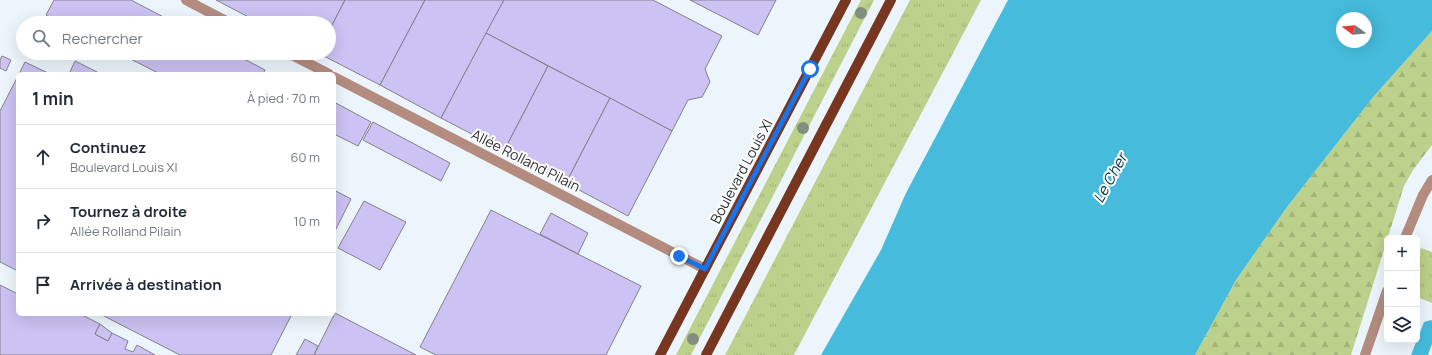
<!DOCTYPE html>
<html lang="fr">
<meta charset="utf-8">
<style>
:root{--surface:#fff;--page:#f2f2f3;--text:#1f2937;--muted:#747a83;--line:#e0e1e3}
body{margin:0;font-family:Manrope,sans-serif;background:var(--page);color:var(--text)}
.controls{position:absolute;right:12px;bottom:12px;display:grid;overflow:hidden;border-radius:6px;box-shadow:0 4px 16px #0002}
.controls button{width:36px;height:36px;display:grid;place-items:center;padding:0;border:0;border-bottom:1px solid var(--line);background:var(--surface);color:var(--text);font:20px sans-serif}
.compass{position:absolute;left:1336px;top:12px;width:36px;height:36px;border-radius:50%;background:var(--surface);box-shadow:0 4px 16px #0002;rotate:286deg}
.stop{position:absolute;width:12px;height:12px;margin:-9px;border:3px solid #1a73e8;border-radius:50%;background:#fff}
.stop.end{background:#1a73e8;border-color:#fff;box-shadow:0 1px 4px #0008}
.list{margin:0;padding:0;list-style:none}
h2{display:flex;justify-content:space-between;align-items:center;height:52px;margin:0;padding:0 16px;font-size:17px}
h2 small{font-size:13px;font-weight:400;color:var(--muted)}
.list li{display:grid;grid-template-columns:26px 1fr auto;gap:12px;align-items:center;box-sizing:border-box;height:64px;padding:0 16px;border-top:1px solid var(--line)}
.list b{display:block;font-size:15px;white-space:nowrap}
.list p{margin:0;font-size:13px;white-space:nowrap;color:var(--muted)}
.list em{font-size:13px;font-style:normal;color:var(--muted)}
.icon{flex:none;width:22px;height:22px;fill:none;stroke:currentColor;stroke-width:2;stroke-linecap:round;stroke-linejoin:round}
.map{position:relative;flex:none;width:1432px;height:355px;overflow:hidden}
.search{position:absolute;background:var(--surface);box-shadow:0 4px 16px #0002;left:16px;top:16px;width:320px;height:44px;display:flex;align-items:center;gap:10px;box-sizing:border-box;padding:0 14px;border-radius:22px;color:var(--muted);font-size:15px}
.panel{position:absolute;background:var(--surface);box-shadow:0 4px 16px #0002;left:16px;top:72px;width:320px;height:244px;border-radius:6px}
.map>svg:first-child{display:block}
.grass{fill:url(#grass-tufts)}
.forest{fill:url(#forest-firs)}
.water{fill:#46bbdc;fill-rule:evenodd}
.building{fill:#ccc2f3;stroke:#828189}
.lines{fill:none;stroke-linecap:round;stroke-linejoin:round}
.minor{stroke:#b38c7f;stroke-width:10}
.major{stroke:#763620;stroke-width:10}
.tree{fill:#848e7e}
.route{stroke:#1a73e8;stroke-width:5}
.labels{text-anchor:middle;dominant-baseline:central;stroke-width:4;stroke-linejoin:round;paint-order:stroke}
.street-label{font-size:14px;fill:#2b2e30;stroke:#fff}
.water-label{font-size:15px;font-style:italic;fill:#013946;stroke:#fff}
</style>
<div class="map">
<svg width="1432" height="355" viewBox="0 0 1432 355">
<defs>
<pattern id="grass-tufts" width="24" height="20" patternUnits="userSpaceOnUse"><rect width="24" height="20" fill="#bcd18b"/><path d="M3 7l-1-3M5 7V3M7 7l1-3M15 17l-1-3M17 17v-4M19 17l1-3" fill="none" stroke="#a2b478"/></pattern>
<pattern id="forest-firs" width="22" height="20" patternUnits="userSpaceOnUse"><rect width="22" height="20" fill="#bcd18b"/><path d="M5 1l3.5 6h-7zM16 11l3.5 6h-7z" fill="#a2b478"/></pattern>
</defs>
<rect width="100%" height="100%" fill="#edf5fc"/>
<g class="grass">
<path d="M861 0H874L691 355H676Z"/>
<path d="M910 0H981L794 355H725Z"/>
<path d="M1421 248 1432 252V303L1417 297V260Z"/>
</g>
<path class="forest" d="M1432 31V145L1413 170 1404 186 1351 355H1195L1236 280 1287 207 1374 96Z"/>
<g class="water">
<path d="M1008 0H1432V31L1374 96 1287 207 1236 280 1195 355H821L881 250 906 193ZM1342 18H1366V42H1342Z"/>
<path d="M1431 320 1432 321V344L1428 355H1411L1424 322Z"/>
</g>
<g class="building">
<path d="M54 0H131L175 23H61L46 15Z"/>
<path d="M216 0H345L329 31V23H260Z"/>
<path d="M345 0H425L380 85 318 53H329V31Z"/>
<path d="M425 0H504L441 118 380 85Z"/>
<path d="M504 0H653L722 36 705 69 710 82 702 97 688 100 672 131 486 33Z"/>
<path d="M690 0H776L758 35Z"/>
<path d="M486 33 548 66 504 151 441 118Z"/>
<path d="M119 53H233L265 70 263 74H160Z"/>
<path d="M2 56 11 60 6 71 0 68V60Z"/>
<path d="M75 61 101 74H69Z"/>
<path d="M25 62 50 74H19Z"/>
<path d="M548 66 610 98 566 183 504 151Z"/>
<path d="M18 76V271L0 262V111Z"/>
<path d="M610 98 672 131 628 216 566 183Z"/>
<path d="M334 102 371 122 358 146 334 134Z"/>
<path d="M373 122 450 163 441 181 363 140Z"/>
<path d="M334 190 351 199 334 233Z"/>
<path d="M364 201 406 222 380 270 338 248Z"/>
<path d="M491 210 641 286 606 355H436L420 347Z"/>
<path d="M551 213 588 233 578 254 540 234Z"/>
<path d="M0 285 18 294V314H80L100 324 95 334 108 341 112 333 128 341 125 349 133 352 137 345 155 355H0Z"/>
<path d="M335 313 416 355H314Z"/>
<path d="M100 314H292L271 355H180Z"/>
<path d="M100 324 112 333 108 341 95 334Z"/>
<path d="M305 339 318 346 314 355H296Z"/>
</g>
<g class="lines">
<g class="minor">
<path d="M186 0 230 23"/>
<path d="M288 53 329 74"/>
<path d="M334 77 705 269"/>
<path d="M1405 238 1423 195 1432 180"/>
<path d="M1365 355 1387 291"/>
</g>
<g class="major">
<path d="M660 355 846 0"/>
<path d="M706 355 891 0"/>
</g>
</g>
<g class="tree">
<circle cx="861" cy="13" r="6"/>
<circle cx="803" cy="128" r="6"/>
<circle cx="693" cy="339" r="6"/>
</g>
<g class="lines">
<path class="route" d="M679 256 705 269 810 69"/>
</g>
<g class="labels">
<g class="street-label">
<text transform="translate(526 160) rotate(27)">Allée Rolland Pilain</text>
<text transform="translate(741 171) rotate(-62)">Boulevard Louis XI</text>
</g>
<g class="water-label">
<text transform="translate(1110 178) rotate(-61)">Le Cher</text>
</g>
</g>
</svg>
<div class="controls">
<button>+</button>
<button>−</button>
<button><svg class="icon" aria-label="layers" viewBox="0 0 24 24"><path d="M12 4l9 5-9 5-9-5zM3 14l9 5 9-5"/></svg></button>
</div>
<svg class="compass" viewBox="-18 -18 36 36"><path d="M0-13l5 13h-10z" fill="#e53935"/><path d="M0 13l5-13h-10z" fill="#747a83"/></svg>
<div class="stop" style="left:810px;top:69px"></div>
<div class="stop end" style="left:679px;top:256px"></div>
<div class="search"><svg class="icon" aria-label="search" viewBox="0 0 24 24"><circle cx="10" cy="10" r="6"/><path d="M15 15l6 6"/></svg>Rechercher</div>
<section class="panel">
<h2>1 min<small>À pied · 70 m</small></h2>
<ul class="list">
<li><svg class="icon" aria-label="ahead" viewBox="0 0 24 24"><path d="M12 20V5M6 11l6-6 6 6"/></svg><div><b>Continuez</b><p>Boulevard Louis XI</p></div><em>60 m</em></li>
<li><svg class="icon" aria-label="right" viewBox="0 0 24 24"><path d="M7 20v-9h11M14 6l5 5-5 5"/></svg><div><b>Tournez à droite</b><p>Allée Rolland Pilain</p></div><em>10 m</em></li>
<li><svg class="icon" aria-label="arrive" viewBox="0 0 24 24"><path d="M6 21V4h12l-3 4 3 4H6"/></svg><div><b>Arrivée à destination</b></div></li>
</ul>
</section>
</div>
